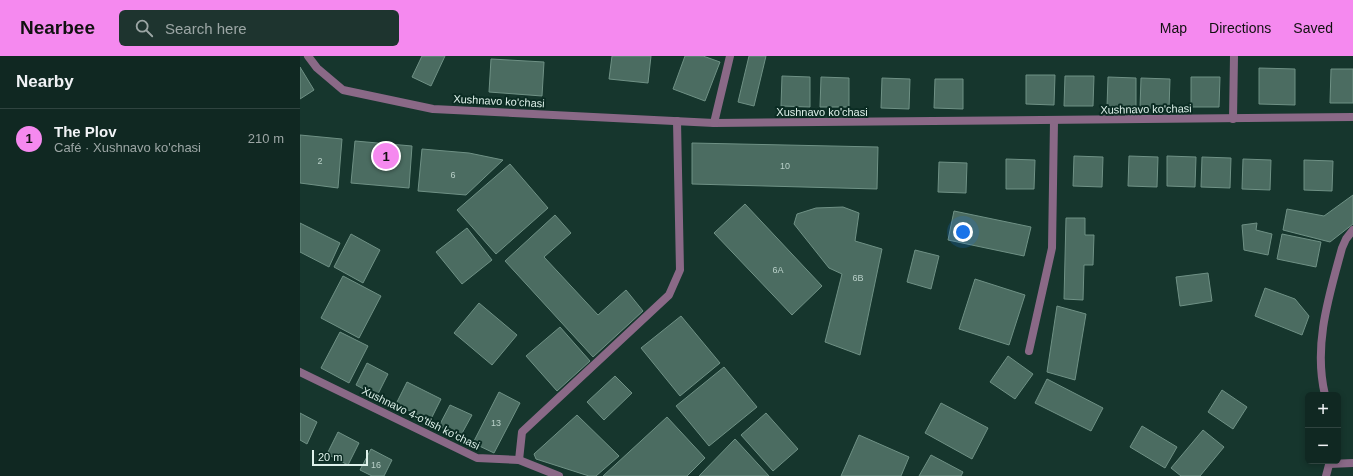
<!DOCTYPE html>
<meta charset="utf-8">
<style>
:root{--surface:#102822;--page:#1e342f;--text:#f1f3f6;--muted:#9ca6a5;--line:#304440;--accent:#f589ef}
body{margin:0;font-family:Arial,sans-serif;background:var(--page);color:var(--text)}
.controls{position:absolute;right:12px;bottom:12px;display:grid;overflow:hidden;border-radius:6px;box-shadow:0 2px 6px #0003}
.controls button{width:36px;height:36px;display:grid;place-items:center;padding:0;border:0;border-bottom:1px solid var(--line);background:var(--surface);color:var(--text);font:20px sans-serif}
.scale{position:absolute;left:12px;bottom:10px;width:56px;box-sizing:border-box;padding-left:4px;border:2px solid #def1ea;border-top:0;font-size:11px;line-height:14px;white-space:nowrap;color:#def1ea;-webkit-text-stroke:3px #0b2c23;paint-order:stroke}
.you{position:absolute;left:663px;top:176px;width:14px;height:14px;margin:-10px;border:3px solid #fff;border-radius:50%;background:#1a73e8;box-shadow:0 0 0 6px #1a73e833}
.badge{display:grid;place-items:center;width:26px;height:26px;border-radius:50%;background:var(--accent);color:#111;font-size:13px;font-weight:700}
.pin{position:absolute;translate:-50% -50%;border:2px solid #fff;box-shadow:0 1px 4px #0006}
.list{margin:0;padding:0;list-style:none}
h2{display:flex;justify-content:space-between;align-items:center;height:52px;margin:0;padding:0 16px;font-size:17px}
h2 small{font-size:13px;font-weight:400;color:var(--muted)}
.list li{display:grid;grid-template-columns:26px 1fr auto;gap:12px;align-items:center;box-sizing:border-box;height:60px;padding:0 16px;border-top:1px solid var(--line)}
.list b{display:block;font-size:15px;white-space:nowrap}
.list p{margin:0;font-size:13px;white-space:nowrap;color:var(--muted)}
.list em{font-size:13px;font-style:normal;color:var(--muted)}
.icon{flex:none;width:22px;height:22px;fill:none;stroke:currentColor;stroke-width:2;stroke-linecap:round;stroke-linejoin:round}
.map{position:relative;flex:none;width:1053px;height:420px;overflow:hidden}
header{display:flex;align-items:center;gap:24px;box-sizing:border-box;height:56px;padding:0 20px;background:var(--accent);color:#111}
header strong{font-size:19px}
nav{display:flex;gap:22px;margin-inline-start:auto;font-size:14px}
.search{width:280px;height:36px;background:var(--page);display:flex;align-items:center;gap:10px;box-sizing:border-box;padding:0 14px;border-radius:6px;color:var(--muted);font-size:15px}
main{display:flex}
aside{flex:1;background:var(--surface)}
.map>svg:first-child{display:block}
.building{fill:#4b6c61;stroke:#6f9185}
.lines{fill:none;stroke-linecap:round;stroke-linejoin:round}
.lane{stroke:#8a6987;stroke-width:8}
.street{stroke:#8a6987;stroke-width:8}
.labels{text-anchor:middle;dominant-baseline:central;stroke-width:4;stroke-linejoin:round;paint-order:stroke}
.number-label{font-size:9px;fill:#b9d0c8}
.street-label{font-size:11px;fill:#def1ea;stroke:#0b2c23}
</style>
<header>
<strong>Nearbee</strong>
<div class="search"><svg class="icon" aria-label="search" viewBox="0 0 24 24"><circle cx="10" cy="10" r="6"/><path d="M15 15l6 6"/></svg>Search here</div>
<nav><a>Map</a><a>Directions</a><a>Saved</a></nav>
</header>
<main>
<aside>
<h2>Nearby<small></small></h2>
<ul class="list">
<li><span class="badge">1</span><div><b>The Plov</b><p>Café · Xushnavo ko'chasi</p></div><em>210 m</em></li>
</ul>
</aside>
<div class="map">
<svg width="1053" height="420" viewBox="0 0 1053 420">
<rect width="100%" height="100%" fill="#16362d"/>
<g class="building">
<path d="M122 0H145L131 30 112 21Z"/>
<path d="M312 0H351L348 27 309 23Z"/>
<path d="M385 0H403L420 6 405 45 373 33Z"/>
<path d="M449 0H466L454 50 438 46Z"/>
<path d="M191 3 244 6 242 40 189 36Z"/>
<path d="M0 11 14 34 0 43Z"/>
<path d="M959 12 995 13V49L959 48Z"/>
<path d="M1031 13H1053V47H1030Z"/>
<path d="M726 19H755L754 49 726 48Z"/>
<path d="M482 20 510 21V51L481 50Z"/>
<path d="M765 20H794L793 50H764Z"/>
<path d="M521 21 549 22V51H520Z"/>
<path d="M808 21 836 22V52L807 51Z"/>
<path d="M891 21H920L919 51H891Z"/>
<path d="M582 22 610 23 609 53 581 52Z"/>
<path d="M841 22 870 23 869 53 840 52Z"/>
<path d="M635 23H663V53L634 52Z"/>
<path d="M0 79 42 83 38 132 0 127Z"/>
<path d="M55 85 112 90 109 132 51 127Z"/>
<path d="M392 87 578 91 577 133 392 128Z"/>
<path d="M122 93 169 97 203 104 166 139 118 135Z"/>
<path d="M774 100 803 101 802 131 773 130Z"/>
<path d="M829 100 858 101 857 131 828 130Z"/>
<path d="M867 100 896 101 895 131 867 130Z"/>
<path d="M902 101 931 102 930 132 901 131Z"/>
<path d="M706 103 735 104 734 133H706Z"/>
<path d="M943 103 971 104 970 134 942 133Z"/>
<path d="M1004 104 1033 105 1032 135 1004 134Z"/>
<path d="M639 106 667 107 666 137 638 136Z"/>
<path d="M210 108 248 152 196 198 157 154Z"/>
<path d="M1053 139V168L1030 186 983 174 987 153 1024 160Z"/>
<path d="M445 148 522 230 492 259 414 177Z"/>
<path d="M543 151 559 157 555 185 582 193 560 299 525 286 542 218 529 212 494 168 497 158 516 152Z"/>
<path d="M654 155 731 171 724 200 648 184Z"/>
<path d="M255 159 271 177 244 201 298 259 326 234 343 255 293 301 205 205Z"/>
<path d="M766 162H785V179H794L793 209H784L783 244 764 243Z"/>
<path d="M0 167 40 187 29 211 0 196Z"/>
<path d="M957 167 956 174 972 178 968 199 944 194 942 169Z"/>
<path d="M167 172 192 204 162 228 136 196Z"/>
<path d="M51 178 80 194 63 227 34 211Z"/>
<path d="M982 178 1021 186 1016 211 977 203Z"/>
<path d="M615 194 639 200 631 233 607 226Z"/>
<path d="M908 217 912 245 880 250 876 221Z"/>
<path d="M43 220 81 240 59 282 21 262Z"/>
<path d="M675 223 725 239 709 289 659 273Z"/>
<path d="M965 232 995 243 1009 260 1002 279 955 260Z"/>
<path d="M179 247 217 279 192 309 154 277Z"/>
<path d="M757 250 786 258 775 324 747 316Z"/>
<path d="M381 260 420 307 380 340 341 292Z"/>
<path d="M260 271 290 305 257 335 226 300Z"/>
<path d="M40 276 68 290 49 327 21 312Z"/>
<path d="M708 300 733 318 715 343 690 326Z"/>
<path d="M67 307 88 318 77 340 56 329Z"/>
<path d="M424 311 457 351 409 390 376 350Z"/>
<path d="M315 320 332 337 304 364 287 346Z"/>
<path d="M747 323 803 352 791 375 735 347Z"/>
<path d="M107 326 141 343 130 365 96 348Z"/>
<path d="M922 334 947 351 933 373 908 356Z"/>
<path d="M199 336 220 347 194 397 173 387Z"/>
<path d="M641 347 688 372 672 403 625 377Z"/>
<path d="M150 349 172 359 160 381 139 370Z"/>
<path d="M0 357 17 366 7 388 0 384Z"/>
<path d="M466 357 498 393 473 415 441 379Z"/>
<path d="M277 359 319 400 296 420H289L236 403 234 398Z"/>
<path d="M367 361 405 402 387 420H303Z"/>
<path d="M842 370 877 391 865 412 830 391Z"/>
<path d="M903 374 924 391 900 420H881L871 412Z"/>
<path d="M38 376 59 387 48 409 27 398Z"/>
<path d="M559 379 609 401 601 420H541Z"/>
<path d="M435 383 469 420H399Z"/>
<path d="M71 393 92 404 84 420H72L60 414Z"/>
<path d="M631 399 663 416 661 420H619Z"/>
</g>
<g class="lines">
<g class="lane">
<path d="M729 295 752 192 754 65"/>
<path d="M219 404 222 376 369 239 380 214 377 65"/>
<path d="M1029 408 1053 407"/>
</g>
<g class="street">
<path d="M8 0 17 12 43 34 133 53 414 67 1053 61"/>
<path d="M933 63 934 0"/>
<path d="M414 67 430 0"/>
<path d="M0 316 177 402 219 404 259 420"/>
<path d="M1025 339C1013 289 1029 240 1042 192L1046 183 1053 174"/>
<path d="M1026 420 1030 405"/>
</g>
</g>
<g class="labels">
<g class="number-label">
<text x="20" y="105">2</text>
<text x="485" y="110">10</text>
<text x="153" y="119">6</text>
<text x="478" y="214">6A</text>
<text x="558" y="222">6B</text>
<text x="196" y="367">13</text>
<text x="76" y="409">16</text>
</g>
<g class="street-label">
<text transform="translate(199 45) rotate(3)">Xushnavo ko'chasi</text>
<text transform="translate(846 53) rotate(-1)">Xushnavo ko'chasi</text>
<text x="522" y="56">Xushnavo ko'chasi</text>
<text transform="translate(121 362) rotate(26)">Xushnavo 4-o'tish ko'chasi</text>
</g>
</g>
</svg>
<div class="controls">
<button>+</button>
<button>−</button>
</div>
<div class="scale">20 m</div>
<div class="you"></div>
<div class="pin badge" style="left:86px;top:100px">1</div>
</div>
</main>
